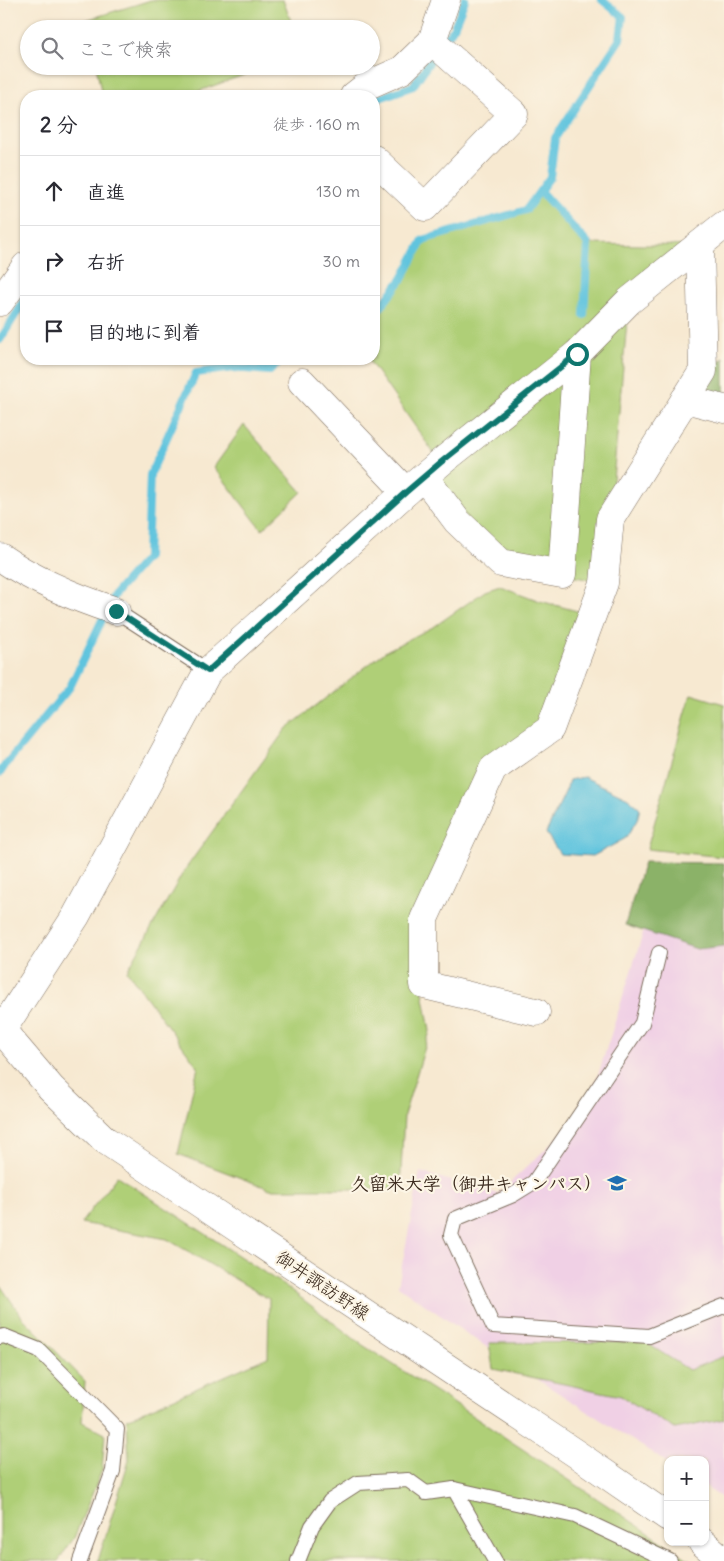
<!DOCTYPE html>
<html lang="ja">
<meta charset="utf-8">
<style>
:root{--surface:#fff;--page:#f2f2f3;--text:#2b2b33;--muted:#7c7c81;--line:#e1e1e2}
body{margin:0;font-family:Delius,"Klee One",sans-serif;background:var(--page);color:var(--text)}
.controls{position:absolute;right:15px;bottom:15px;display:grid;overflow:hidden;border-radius:10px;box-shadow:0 1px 4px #0004}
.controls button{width:45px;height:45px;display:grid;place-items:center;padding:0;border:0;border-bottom:1px solid var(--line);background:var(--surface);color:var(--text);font:25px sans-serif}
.stop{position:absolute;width:15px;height:15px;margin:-11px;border:4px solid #0f766e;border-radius:50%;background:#fff}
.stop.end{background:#0f766e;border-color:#fff;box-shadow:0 1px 5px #0008}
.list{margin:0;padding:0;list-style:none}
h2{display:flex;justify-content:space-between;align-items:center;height:65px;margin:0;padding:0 20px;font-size:21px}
h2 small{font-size:16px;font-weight:400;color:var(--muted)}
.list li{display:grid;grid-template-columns:32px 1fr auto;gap:15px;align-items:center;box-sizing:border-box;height:70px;padding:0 20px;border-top:1px solid var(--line)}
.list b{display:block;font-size:19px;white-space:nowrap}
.list em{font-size:16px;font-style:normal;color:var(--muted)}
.icon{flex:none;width:28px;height:28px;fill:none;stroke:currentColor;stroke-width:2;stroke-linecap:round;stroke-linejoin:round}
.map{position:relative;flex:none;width:724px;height:1561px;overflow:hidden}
.search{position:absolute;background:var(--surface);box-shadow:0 1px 4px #0004;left:20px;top:20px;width:360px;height:55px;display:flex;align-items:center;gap:12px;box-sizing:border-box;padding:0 18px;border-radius:28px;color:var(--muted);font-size:19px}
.panel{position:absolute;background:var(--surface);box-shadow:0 1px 4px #0004;left:20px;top:90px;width:360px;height:275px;border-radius:20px}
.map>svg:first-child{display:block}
.built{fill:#f0d0e5}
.green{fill:#afcf77;stroke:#757c4a}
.forest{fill:#8bb268;stroke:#636e43}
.water{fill:#60c4de;stroke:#4e777e}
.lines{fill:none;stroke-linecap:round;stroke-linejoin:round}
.stream{stroke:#60c4de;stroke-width:8}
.service-casing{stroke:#7d6d5d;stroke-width:16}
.minor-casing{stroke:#7d6d5d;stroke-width:29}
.secondary-casing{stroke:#7d6d5d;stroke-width:29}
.service{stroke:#fff;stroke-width:14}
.minor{stroke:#fff;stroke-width:28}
.secondary{stroke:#fff;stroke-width:28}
.route{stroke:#0f766e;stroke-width:6}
.labels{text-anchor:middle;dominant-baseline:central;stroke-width:4.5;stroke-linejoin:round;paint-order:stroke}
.poi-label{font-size:18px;font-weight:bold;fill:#3b2a1e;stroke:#fcf5e5;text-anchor:end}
.street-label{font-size:18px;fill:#3b2a1e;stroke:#fcf5e5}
</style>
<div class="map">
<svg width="724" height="1561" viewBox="0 0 724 1561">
<rect width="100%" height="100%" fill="#fcf5e5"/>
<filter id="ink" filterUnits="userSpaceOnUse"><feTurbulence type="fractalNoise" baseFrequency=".02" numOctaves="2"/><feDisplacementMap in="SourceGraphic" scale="10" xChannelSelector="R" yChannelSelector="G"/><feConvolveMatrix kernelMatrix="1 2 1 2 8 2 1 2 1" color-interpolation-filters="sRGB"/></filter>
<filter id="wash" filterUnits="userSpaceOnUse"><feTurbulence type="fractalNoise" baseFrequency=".0096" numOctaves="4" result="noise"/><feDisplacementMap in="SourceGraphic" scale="20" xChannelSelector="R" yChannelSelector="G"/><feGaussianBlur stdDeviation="1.12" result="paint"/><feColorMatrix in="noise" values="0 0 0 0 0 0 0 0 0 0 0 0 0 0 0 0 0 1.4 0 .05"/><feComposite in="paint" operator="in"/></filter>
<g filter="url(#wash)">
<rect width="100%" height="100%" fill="#f7e9d1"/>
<path class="built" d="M665 864 724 874V1499L705 1487V1460H668V1463L476 1340 398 1286 420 1172 498 1194 587 1110Z"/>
<g class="green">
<path d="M151 0H283L294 29H88L86 20Z"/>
<path d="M96 66H269L185 96H102Z"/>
<path d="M540 191 588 244 700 246 628 310 604 583 562 574 501 563 424 477 440 462 368 359H374V310L381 307 402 279 423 240 526 210Z"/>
<path d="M244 425 302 492 262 530 214 467Z"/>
<path d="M500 586 540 601 592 615 550 729 493 769 424 919 409 913 430 1031 404 1115 400 1189H270L178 1154 198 1067 127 971 184 871 286 729 386 651 435 626 485 591Z"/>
<path d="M691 694 724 704V852L723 857 647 849Z"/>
<path d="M117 1176 288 1288 361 1344 447 1399 691 1561H98L129 1460 127 1419 268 1357 269 1299 167 1239 81 1223Z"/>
<path d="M0 1285 23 1318 85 1381 82 1422 105 1434 102 1470 74 1538 58 1561H0Z"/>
<path d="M645 1342 689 1370 724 1356V1419L675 1429 621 1396 493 1369 489 1343Z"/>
</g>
<g class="forest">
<path d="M724 358V409L685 399 703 371Z"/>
<path d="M644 862 724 863V946L697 949 625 925Z"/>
</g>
<path class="water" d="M584 777 628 798 640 808 637 820 626 838 593 856 560 854 546 833 567 788 569 780Z"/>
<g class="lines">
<g class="stream">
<path d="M443 43 454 27 465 0"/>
<path d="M374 100 413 86 435 54"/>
<path d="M540 191 588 244 584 315"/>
<path d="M374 310 381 307 402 279 423 240 526 210 550 177 555 138 620 39 623 17 602 0"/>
<path d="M0 340 26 298"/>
<path d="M0 773 6 764 70 687 114 595 147 557 150 475 196 373 233 368 270 371 282 359"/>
</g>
</g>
</g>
<g filter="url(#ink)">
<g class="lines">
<g class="service-casing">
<g id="service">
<path d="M116 611 208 671"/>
<path d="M659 953 642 1023 534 1182 513 1195 455 1219 451 1235 493 1326 649 1336 724 1306"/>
<path d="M0 1337 4 1336 39 1350 117 1429 113 1471 80 1561"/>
<path d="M454 1489 495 1561"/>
<path d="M298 1561 312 1526 330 1501 358 1483 408 1480 426 1493 454 1489 575 1516 670 1561"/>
</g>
</g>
<g class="minor-casing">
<g id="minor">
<path d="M354 96 368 85 402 70 432 41 446 0"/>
<path d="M374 159 425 207 514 114 432 41"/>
<path d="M0 302 26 266"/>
<path d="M302 382 406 492"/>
<path d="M685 399 724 409"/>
<path d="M424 477 457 521 501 563 562 574 577 354"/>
<path d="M0 557C35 581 76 598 116 611"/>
<path d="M536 1012 424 985V919L493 769 550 729 604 583 610 519 703 371 700 246"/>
<path d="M0 1033 76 916 208 671 406 492 440 463 577 354 629 301 724 225"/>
</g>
</g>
<g class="secondary-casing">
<g id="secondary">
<path d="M0 1028 51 1088 105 1140 578 1455 668 1517"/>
<path d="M702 1542 724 1561"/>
</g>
</g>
<use href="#service" class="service"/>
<use href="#minor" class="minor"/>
<use href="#secondary" class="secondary"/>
</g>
</g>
<g class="lines" filter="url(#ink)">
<path class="route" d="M116 611 208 671 406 492 440 463 577 354"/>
</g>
<defs>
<g id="university-bare" transform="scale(1.5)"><path d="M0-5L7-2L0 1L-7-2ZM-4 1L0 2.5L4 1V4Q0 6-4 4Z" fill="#1f6fb2" stroke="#fcf5e5" stroke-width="2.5" paint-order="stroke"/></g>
</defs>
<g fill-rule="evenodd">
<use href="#university-bare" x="617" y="1183"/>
</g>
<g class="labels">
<g class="poi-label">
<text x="602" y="1183">久留米大学（御井キャンパス）</text>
</g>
<g class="street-label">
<text transform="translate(323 1285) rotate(34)">御井諏訪野線</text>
</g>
</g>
</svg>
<div class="controls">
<button>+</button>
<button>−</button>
</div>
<div class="stop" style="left:577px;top:354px"></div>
<div class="stop end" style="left:116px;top:611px"></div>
<div class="search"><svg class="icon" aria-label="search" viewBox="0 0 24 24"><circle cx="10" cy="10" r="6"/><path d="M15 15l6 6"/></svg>ここで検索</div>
<section class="panel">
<h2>2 分<small>徒歩 · 160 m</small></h2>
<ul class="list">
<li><svg class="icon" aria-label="ahead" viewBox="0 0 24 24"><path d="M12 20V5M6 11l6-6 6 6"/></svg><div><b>直進</b></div><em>130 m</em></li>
<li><svg class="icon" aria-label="right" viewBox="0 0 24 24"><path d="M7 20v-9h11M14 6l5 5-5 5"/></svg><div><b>右折</b></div><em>30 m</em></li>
<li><svg class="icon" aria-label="arrive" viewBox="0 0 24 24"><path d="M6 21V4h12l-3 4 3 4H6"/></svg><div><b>目的地に到着</b></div></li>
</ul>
</section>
</div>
